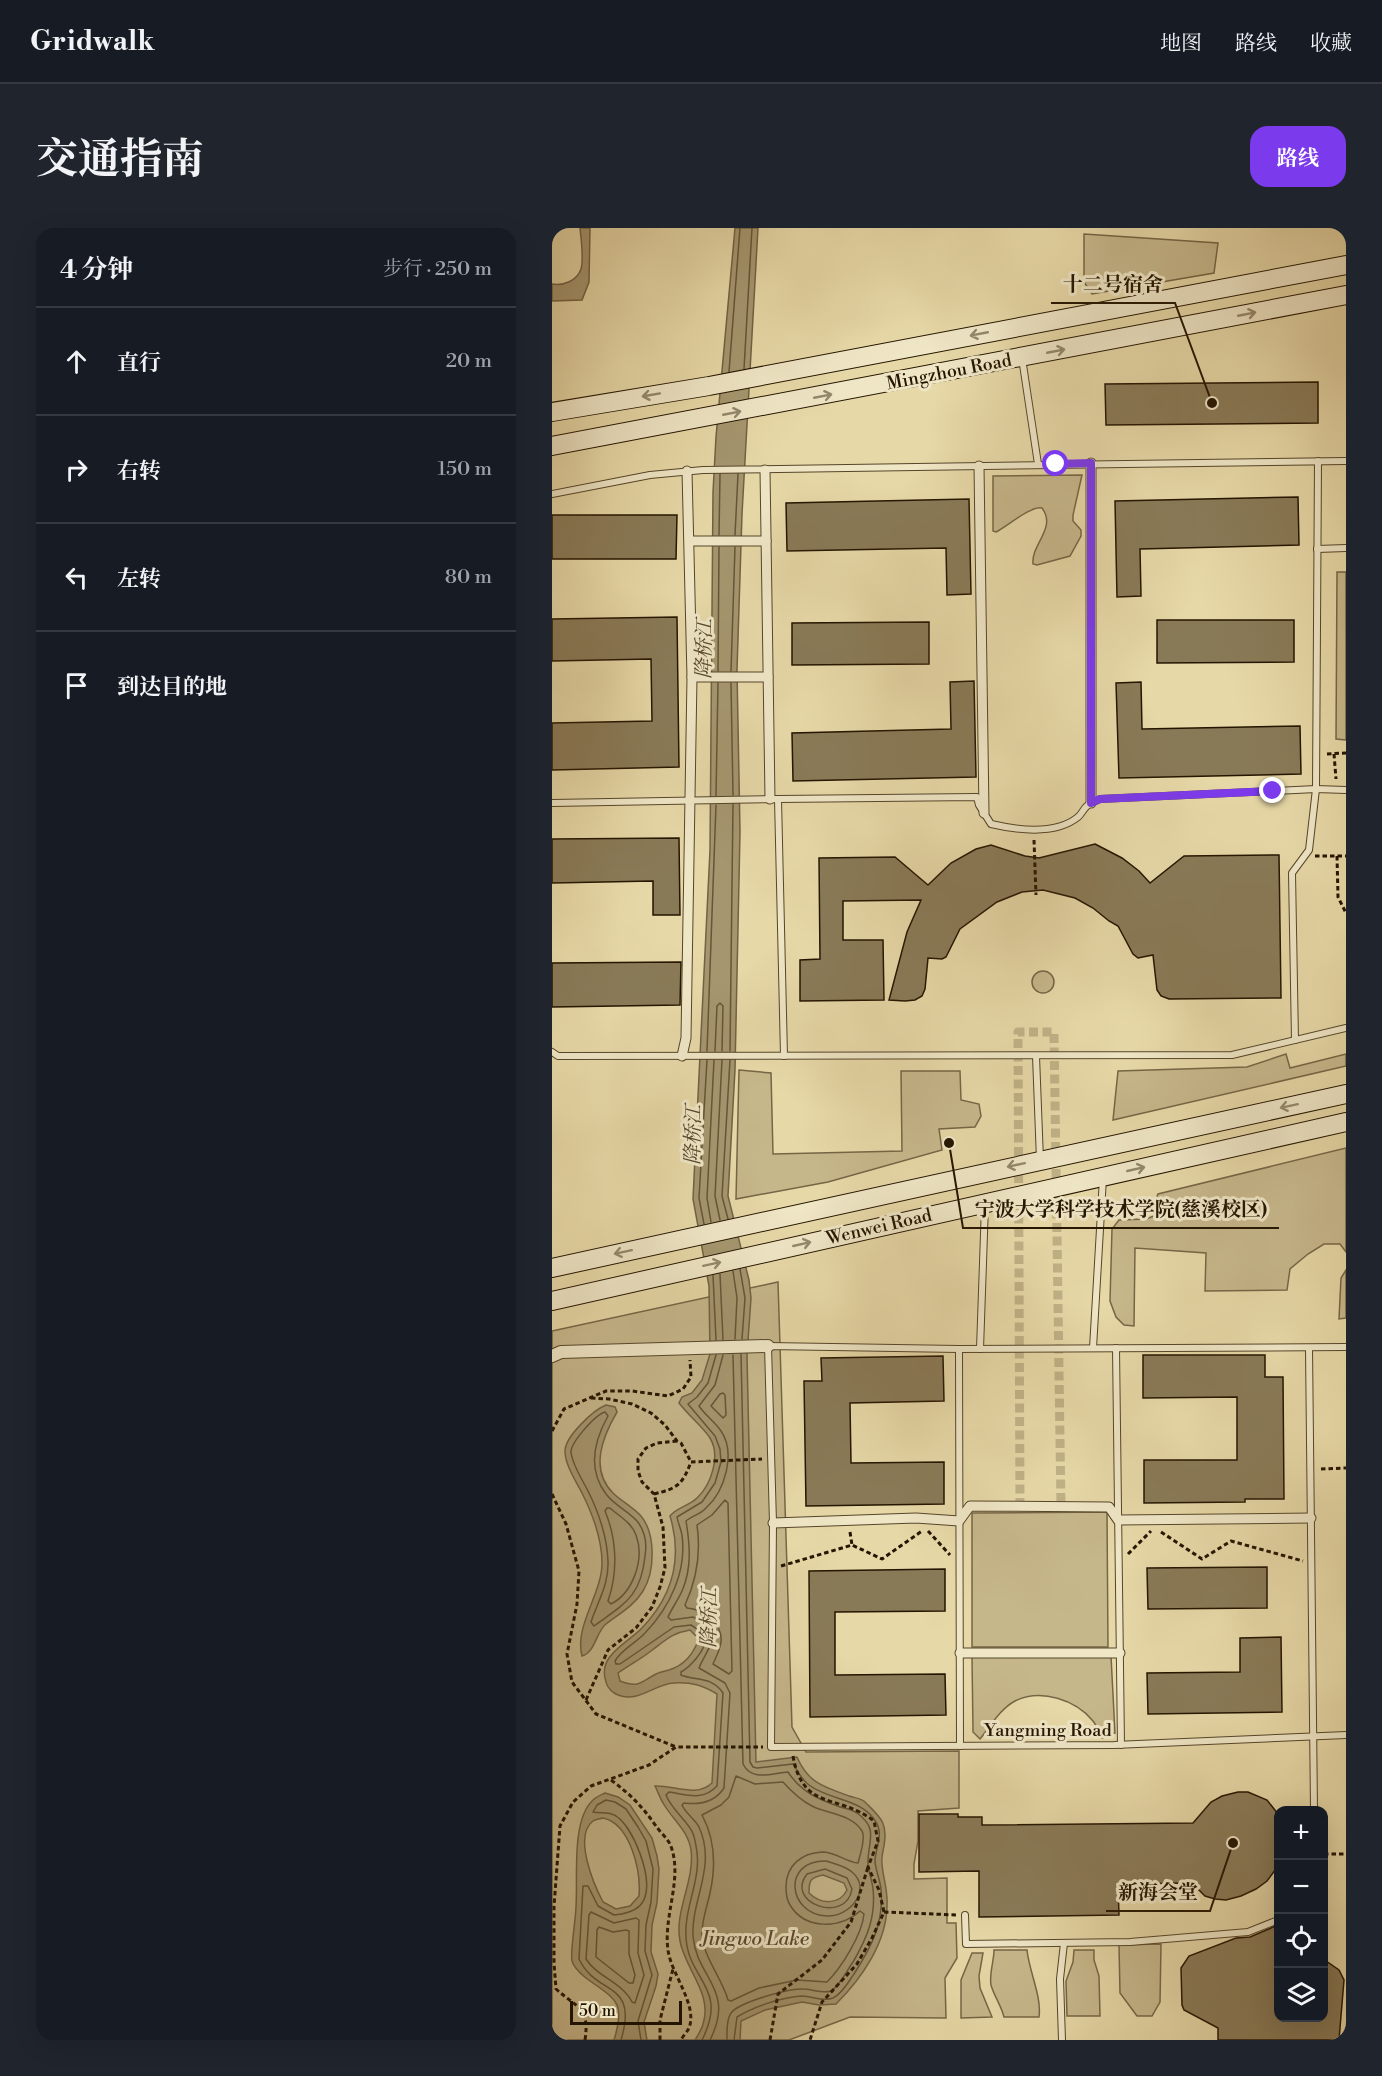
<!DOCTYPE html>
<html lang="zh">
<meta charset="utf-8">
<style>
:root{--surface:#171b24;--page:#20242c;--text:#f1f3f6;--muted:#9ea1a6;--line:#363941;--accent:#7c3aed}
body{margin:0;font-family:"Libre Bodoni","Noto Serif SC",serif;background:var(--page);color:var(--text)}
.controls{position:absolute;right:18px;bottom:18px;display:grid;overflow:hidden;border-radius:12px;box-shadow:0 6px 24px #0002}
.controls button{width:54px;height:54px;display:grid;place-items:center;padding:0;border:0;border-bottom:2px solid var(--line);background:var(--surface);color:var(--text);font:30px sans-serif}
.scale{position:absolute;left:18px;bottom:15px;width:112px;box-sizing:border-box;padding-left:6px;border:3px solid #241501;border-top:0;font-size:16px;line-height:21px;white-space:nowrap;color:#241501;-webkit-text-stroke:4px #efe6c6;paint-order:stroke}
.stop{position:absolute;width:18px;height:18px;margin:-14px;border:4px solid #7c3aed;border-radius:50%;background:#fff}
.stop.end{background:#7c3aed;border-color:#fff;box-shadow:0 2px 6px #0008}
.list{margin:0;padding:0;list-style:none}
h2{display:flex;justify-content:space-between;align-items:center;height:78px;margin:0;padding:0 24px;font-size:26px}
h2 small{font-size:20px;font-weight:400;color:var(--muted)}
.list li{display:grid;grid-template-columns:39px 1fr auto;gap:18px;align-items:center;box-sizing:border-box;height:108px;padding:0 24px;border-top:2px solid var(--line)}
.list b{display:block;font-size:22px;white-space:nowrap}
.list em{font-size:20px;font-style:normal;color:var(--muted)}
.icon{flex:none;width:33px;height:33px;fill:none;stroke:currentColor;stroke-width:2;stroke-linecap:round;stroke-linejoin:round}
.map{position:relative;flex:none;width:794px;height:1812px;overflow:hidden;border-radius:18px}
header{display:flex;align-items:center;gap:36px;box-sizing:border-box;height:84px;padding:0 30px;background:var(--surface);border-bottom:2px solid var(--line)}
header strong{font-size:28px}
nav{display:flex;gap:33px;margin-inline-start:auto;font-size:21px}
.intro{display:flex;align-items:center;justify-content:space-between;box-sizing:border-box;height:144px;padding:0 36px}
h1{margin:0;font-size:42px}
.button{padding:15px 27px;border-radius:18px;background:var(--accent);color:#fff;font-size:21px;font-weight:700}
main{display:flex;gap:36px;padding:0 36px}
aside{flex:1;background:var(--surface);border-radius:18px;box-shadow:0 6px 24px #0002}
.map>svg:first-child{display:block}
.green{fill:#c6b78b;stroke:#756646;stroke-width:1.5}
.water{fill:#a5966f;stroke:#716243;stroke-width:1.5;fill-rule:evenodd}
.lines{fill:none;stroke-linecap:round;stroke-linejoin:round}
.shore{stroke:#645638;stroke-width:1.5}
.building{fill:#897a57;stroke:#241501;stroke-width:1.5}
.pedestrian-tunnel{stroke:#c0b186;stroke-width:9;stroke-dasharray:9 4.5;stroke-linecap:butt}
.service-casing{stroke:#55462a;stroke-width:8}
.pedestrian-casing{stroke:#55462a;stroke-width:11}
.minor-casing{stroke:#55462a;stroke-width:14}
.secondary-casing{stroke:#241501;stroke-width:20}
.path{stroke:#241501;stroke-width:3;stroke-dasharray:4.5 3;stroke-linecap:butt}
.service{stroke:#efe6c6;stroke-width:6}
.pedestrian{stroke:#efe6c6;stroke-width:9}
.minor{stroke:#efe6c6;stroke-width:12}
.secondary{stroke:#efe6c6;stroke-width:18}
.oneway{stroke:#94886d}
.route{stroke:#7c3aed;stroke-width:8}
.labels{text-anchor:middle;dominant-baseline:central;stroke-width:6;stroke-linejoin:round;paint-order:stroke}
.street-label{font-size:18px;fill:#241501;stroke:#efe6c6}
.water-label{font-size:20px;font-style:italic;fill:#58492d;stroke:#efe6c6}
.leader{fill:none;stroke:#241501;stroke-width:2}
.callout-dot{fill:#241501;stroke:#efe6c6;stroke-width:2}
.callout-label{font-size:20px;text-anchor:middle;font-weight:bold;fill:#241501;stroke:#efe6c6;stroke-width:6;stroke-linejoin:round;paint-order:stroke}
</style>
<header>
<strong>Gridwalk</strong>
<nav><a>地图</a><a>路线</a><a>收藏</a></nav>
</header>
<div class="intro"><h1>交通指南</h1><a class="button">路线</a></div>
<main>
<aside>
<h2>4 分钟<small>步行 · 250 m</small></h2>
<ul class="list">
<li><svg class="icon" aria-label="ahead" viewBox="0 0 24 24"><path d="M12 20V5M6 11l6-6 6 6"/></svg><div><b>直行</b></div><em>20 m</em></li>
<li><svg class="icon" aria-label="right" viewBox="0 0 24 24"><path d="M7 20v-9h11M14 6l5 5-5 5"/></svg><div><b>右转</b></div><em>150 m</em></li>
<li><svg class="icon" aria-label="left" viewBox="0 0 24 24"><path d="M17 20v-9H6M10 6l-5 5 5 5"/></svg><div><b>左转</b></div><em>80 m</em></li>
<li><svg class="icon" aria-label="arrive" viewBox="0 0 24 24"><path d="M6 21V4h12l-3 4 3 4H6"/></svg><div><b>到达目的地</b></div></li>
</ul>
</aside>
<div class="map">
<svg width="794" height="1812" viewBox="0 0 794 1812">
<rect width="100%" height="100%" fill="#e7d8a7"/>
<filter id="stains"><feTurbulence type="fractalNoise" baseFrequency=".00333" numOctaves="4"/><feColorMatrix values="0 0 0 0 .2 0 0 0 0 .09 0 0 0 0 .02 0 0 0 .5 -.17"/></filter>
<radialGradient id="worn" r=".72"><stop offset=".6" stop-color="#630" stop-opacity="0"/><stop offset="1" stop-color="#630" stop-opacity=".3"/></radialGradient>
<g class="green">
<path d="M532 6 666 15 662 45 540 66 532 54Z"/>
<path d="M530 247 521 287V293L529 302V308L518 328 485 337 481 336C479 316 505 300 490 280 478 278 456 298 444 304L441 303V248Z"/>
<path d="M785 344H794V512L784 511Z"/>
<circle cx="491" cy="754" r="11"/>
<path d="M734 826 738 840 794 826V838L561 892 566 843 695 839Z"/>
<path d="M187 842 219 845 221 926 350 923 349 843H408L409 872 427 876 429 888 423 899 387 901 390 922 276 954 184 971Z"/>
<path d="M794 920V1024L788 1016H772L756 1026 738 1041 735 1062 653 1063 654 1025 583 1020 582 1098 572 1097 564 1089 558 1073 560 1001 567 992 594 991 602 988 603 973 606 966Z"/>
<path d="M794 1042V1090L787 1091 789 1050Z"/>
<path d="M226 1054 240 1499 254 1524 407 1523V1580L366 1583V1613L362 1636V1651L395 1650V1695H404L405 1730 393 1750 394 1790 298 1789 237 1812H0V1103Z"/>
<path d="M555 1284 556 1419H420V1285Z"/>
<path d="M559 1428 563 1505 550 1510C547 1505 545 1498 541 1493 524 1472 489 1460 463 1473 448 1481 438 1499 428 1511L421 1504 420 1429Z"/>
<path d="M609 1716 608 1774 600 1788H585L568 1765 567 1717Z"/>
<path d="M442 1722H475C477 1743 490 1769 487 1789H452C449 1777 442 1768 439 1757 437 1746 442 1733 442 1722Z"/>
<path d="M522 1722H542V1732L547 1748 548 1788H515L514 1753 521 1734Z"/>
<path d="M420 1725H431L427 1748 428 1760 440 1789 409 1790V1752Z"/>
</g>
<g class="water">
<path d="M28 0H38L37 54 30 72 0 73V56C11 58 25 53 29 41 32 32 29 10 28 0Z"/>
<path d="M183 0H206L190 286 185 442 188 604 183 842 176 968 197 1052 199 1070 195 1127 204 1534 245 1529C256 1555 272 1559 297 1568 303 1570 310 1570 314 1575 329 1590 336 1595 332 1618 331 1623 329 1630 330 1636 331 1650 336 1662 335 1677 335 1714 310 1750 284 1776L267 1777 250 1774 213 1782 189 1793 188 1812H143C146 1807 150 1801 151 1796 161 1766 133 1741 128 1713 122 1683 143 1653 139 1622 136 1602 120 1591 111 1575 108 1570 106 1564 103 1558 122 1557 144 1570 160 1555L165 1466C150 1457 140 1454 122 1455 102 1456 87 1475 66 1467 61 1465 55 1460 54 1454 45 1428 74 1416 89 1401 121 1368 131 1331 118 1288 125 1279 137 1278 145 1270 159 1257 169 1228 158 1210 151 1199 136 1187 127 1175L130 1169 140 1165 150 1152 158 1126 157 1058 141 971 158 622 161 264 164 209ZM138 1402 147 1411C141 1426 133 1437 117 1442 113 1443 108 1444 104 1446 87 1455 87 1460 68 1453L66 1445C77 1437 89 1431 99 1423 114 1412 120 1405 138 1402ZM271 1647 292 1655 295 1662C287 1678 268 1676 257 1665 257 1652 258 1650 271 1647Z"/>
<path d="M54 1177 63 1179 65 1184C51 1208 37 1241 61 1265 69 1273 81 1279 89 1288 104 1306 103 1344 91 1363 82 1378 67 1386 54 1396 44 1404 43 1425 30 1428 22 1398 50 1366 50 1335 50 1311 41 1287 30 1265 24 1253 13 1237 13 1223 13 1209 41 1182 54 1177Z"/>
<path d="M53 1565 66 1569 78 1577 100 1610 105 1628 107 1641 105 1675 100 1697 99 1724 106 1746 104 1758 92 1794 95 1812H62C74 1773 64 1772 34 1750 29 1746 22 1740 20 1733 18 1723 24 1691 24 1678 26 1650 19 1592 41 1572 44 1569 49 1567 53 1565ZM51 1590C79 1596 89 1644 87 1668L78 1678 64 1681 51 1674C42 1657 21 1608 41 1593 44 1591 48 1591 51 1590Z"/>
</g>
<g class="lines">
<g class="shore">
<path d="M192 141 200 0"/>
<path d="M177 144 188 0"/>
<path d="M167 307 168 246"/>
<path d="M183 307 186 246"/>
<path d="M166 443 167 319"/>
<path d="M179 443 183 319"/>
<path d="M179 455 181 567"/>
<path d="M164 568 166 455"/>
<path d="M155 823 164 577"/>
<path d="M163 823 165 778 168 775 171 778 170 823"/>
<path d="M178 823 181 576"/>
<path d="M176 991 170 968 178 832"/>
<path d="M168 992 163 968 170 832"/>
<path d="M159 994 155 970 162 832"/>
<path d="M152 996 147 970 155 832"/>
<path d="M188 1041 193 1070 190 1111"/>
<path d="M181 1043 185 1070 183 1111"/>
<path d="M168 1046 171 1112"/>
<path d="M161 1047 164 1112"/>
<path d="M171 1165 173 1167 174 1187 171 1190 159 1178 168 1166Z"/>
<path d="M53 1184 56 1188C42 1213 35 1241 54 1266 62 1277 76 1283 85 1293 93 1303 95 1316 93 1328 89 1369 72 1376 42 1398L39 1394C46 1373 57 1356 56 1333 55 1308 47 1285 36 1263 30 1251 21 1238 19 1225 18 1215 43 1187 53 1184Z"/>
<path d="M173 1272 176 1275 180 1443 177 1446 161 1436C164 1429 168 1422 169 1414 171 1396 151 1381 135 1380L133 1377C145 1351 149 1325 145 1297L160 1287Z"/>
<path d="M55 1280H58C67 1288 80 1295 84 1307 93 1331 81 1365 59 1376L56 1373C66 1344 65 1312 53 1283Z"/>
<path d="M184 1548 203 1556 231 1554C239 1563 248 1572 260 1578 275 1586 300 1586 310 1603 314 1609 308 1628 306 1635 294 1634 284 1624 270 1624 250 1625 234 1637 234 1659 234 1665 234 1671 238 1677 253 1702 288 1701 308 1683L312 1686C310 1707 289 1740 275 1754L245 1752 207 1760 179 1773 176 1772C170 1750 151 1729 150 1706 150 1691 155 1679 158 1665 164 1638 163 1611 150 1587L169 1577 177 1569Z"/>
<path d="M274 1633C283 1636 293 1638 300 1644 321 1662 297 1689 275 1688 235 1686 230 1632 274 1633Z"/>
<path d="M273 1641 295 1650 300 1661C294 1697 232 1675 255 1646Z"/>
<path d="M39 1684 62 1695 84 1690 87 1692 86 1725 92 1747 83 1775 80 1774C70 1754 45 1749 34 1731L37 1687Z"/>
<path d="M47 1699 61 1704 74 1702 77 1703V1726L83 1747 81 1755H77L44 1729 45 1702Z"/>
<path d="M69 1812C87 1752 45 1769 27 1731L31 1658H36L46 1678 62 1687C74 1686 89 1682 93 1669 100 1648 82 1600 64 1588 56 1583 48 1586 41 1584L45 1577 54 1572 63 1574 74 1581 86 1599 94 1613 101 1641 99 1674 94 1697 93 1723 100 1747 86 1793 89 1812"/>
<path d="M150 1812C177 1759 136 1753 134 1709 132 1678 151 1649 144 1618 143 1612 142 1605 138 1600 131 1589 119 1580 114 1567L117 1564C136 1567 151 1573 165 1558L171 1465C160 1448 143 1453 129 1447V1444C138 1439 153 1423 153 1412 152 1405 144 1400 139 1397L122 1399 68 1436H64L63 1433C70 1421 84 1415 93 1405 118 1379 135 1343 130 1307 129 1301 126 1295 125 1289L150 1274 163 1255 169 1234 168 1221 163 1208 136 1176 145 1169 156 1155 164 1127"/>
<path d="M158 1812C184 1761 144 1750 141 1708 139 1672 165 1638 147 1599 143 1591 134 1586 130 1577L132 1575C148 1577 163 1574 172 1560L178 1465 173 1455 147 1440C155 1420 174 1405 141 1389L119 1392 116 1389C120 1380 126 1372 130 1363 140 1340 138 1317 134 1293 140 1288 149 1286 154 1280 173 1263 184 1225 169 1203 163 1194 153 1187 147 1178L163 1157 171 1127"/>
<path d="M175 1812C175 1804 174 1792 179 1785 187 1774 238 1760 251 1761 260 1761 270 1766 279 1763 288 1758 295 1742 301 1734 315 1710 324 1689 321 1661 320 1652 316 1643 316 1634 316 1612 327 1601 305 1585 300 1582 293 1580 288 1579 266 1571 249 1564 236 1544 220 1545 200 1554 191 1536L181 1127"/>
<path d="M182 1812 185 1789C201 1779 230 1769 250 1768 260 1768 271 1774 281 1770 290 1766 297 1753 302 1746 320 1718 332 1695 329 1661 328 1652 324 1643 323 1634 323 1620 332 1607 324 1594 310 1570 278 1573 257 1557 249 1551 246 1544 241 1536L205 1540 201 1539 198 1534 189 1126"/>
</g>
</g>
<g class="building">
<path d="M766 154V195L554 197 553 156Z"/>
<path d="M746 269 747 317 588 321 589 368 565 369 563 273Z"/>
<path d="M417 271 419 366 395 367 394 320 235 323 234 275Z"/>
<path d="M0 287H125L124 331H0Z"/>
<path d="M125 389 127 539 0 542V495L100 493 99 431 0 433V391Z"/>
<path d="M605 392H742V434L605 435Z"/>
<path d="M377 394V436L240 437V395Z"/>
<path d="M422 453 424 549 241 553 240 505 399 501 398 454Z"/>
<path d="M589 454 590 501 748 498 749 546 567 550 564 455Z"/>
<path d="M127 610 128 687H101V653L0 655V611Z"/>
<path d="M543 616 570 630 587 643 598 655 632 628 727 627 729 770 617 771 609 768 605 762 601 727 586 730 581 726 566 698 557 693 541 680 523 670 491 662 470 664 445 674 408 701 394 729 390 731 376 730 373 761 370 768 363 772 353 773 337 772 355 704 369 672 291 673V712H331L332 772 248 773V732L268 731 267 630 343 629 376 657 399 635 424 621 439 617 473 628 487 630Z"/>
<path d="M129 734 128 777 0 779V735Z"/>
<path d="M591 1127H713V1149H731L732 1271H693V1274L592 1275V1232H685V1169L591 1170Z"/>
<path d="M391 1128 392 1173 298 1175 299 1235 392 1234V1276L254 1278 252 1153H270L269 1130Z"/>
<path d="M715 1339V1380L596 1381 595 1340Z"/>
<path d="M393 1341V1383L283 1384V1447L393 1446 394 1487 258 1489 257 1343Z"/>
<path d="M729 1409 730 1484 596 1486 595 1445 688 1444V1410Z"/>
<path d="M686 1564H696L715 1572 726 1586V1638L715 1653 704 1661 689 1668 674 1672 663 1671 653 1668 640 1655 566 1656 567 1687 427 1689V1643L367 1644V1586H406V1589H430V1597L641 1595 659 1574 670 1568Z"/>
<path d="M726 1697V1790H771V1731L787 1742 792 1752 787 1812H666V1800L632 1782 630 1777 629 1740 637 1728 684 1710 698 1709Z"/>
</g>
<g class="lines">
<path class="pedestrian-tunnel" d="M468 1279 466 804H502L509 1279"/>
<g class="service-casing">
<g id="service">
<path d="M470 130 486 236"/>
<path d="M0 266 98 247 151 242 794 233"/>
<path d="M765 321 794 320"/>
<path d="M226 571 425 569 427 577 439 596C465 602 504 607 526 589 530 586 531 581 535 578 538 575 544 573 548 571L764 561 794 562"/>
<path d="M0 575 226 571 232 828"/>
<path d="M743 812 740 645 757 622 764 561 766 233"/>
<path d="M0 824 6 828 680 827 794 800"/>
<path d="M484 828 488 932"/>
<path d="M794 1119 407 1121 216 1118 221 1295 219 1519 562 1517 794 1507"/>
<path d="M541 1120 551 950"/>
<path d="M564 1120 569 1517"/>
<path d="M757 1120 762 1582"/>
<path d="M407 1121 408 1518"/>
<path d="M428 1121 433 977"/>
<path d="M413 1687 414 1716 578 1714 696 1704 726 1692"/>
<path d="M510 1812 508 1751 512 1715"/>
</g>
</g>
<g class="pedestrian-casing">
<g id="pedestrian">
<path d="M539 235V575"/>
<path d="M427 238 432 585"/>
<path d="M213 242 218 571"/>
<path d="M138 313H214"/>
<path d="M140 449H216"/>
<path d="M130 828 134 810 140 449 135 243"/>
<path d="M221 1295 364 1290 407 1293 418 1278 557 1279 566 1292 759 1290"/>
<path d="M408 1425H568"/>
</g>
</g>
<g class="minor-casing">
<path id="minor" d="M0 1128 9 1124 216 1118"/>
</g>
<g class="secondary-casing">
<g id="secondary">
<path d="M0 184 157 158 794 37"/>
<path d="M0 218 794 67"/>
<path d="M0 1040 794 866"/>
<path d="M0 1073 794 894"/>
</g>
</g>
<g class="path">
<path d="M775 526 794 525"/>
<path d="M782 526 784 551"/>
<path d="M482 612 484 667"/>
<path d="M763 628H794"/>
<path d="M785 628 786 669 794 685"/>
<path d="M39 1170 57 1171 80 1176 99 1185 113 1197 125 1213 129 1215 139 1234"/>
<path d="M0 1203 12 1181 54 1163H80L116 1168 131 1161 139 1149 138 1132"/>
<path d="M139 1234 210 1231"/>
<path d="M769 1241 794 1240"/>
<path d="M0 1266 14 1296 27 1343 25 1376 15 1426 20 1454 44 1486 124 1519"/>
<path d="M102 1266C126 1260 130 1257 139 1234"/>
<path d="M376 1303 398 1327"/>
<path d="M298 1304 300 1317"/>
<path d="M609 1304 650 1331 679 1313 751 1333"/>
<path d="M576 1326 599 1303"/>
<path d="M229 1338 300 1317 330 1331 370 1303"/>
<path d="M34 1472 56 1422 84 1400 100 1379 108 1359 113 1340 111 1299 102 1266 90 1254 86 1243V1231L94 1220 105 1215 125 1213"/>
<path d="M241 1528C251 1584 286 1565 322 1593L326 1613 316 1639 327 1662 332 1684 320 1710 305 1736 270 1774 258 1812"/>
<path d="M59 1552C78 1566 90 1578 104 1598 108 1604 115 1610 118 1616 132 1649 111 1687 116 1722 119 1746 146 1777 137 1800 135 1804 131 1808 129 1812"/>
<path d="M772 1626H794"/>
<path d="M332 1684 405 1687"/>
<path d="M33 1812C38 1779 25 1780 4 1761L2 1735V1678L8 1598 21 1574 39 1558 97 1537 124 1519H211"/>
<path d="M108 1812V1792L121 1741"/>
<path d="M218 1812 226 1766 270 1732 299 1694 316 1639"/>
</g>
<use href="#service" class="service"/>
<use href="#pedestrian" class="pedestrian"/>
<use href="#minor" class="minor"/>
<use href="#secondary" class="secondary"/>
</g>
<defs><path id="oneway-shaft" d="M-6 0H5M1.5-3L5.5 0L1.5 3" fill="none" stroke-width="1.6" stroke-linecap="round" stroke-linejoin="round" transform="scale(1.5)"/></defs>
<g class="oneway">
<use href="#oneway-shaft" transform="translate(695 86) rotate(-11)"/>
<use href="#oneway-shaft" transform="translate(427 106) rotate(169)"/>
<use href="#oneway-shaft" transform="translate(504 123) rotate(-11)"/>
<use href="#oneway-shaft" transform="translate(99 167) rotate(170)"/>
<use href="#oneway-shaft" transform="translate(271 168) rotate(-11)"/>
<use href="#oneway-shaft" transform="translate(180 185) rotate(-11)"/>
<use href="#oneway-shaft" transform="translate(737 878) rotate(168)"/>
<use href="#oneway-shaft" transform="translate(464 937) rotate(168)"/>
<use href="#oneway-shaft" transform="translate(584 941) rotate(-13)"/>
<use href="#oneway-shaft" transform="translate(250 1016) rotate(-13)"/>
<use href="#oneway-shaft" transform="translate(71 1024) rotate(168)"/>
<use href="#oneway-shaft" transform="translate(160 1036) rotate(-12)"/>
</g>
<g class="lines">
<path class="route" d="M504 236 539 235V575L548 571 721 563"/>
</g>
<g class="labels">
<g class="street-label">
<text transform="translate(397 144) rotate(-11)">Mingzhou Road</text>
<text transform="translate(327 999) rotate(-13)">Wenwei Road</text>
<text x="496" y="1502">Yangming Road</text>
</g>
<g class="water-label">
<text transform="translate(153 421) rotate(-89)">降桥江</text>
<text transform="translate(142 907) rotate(-89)">降桥江</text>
<text transform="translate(158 1390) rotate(-89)">降桥江</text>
<text x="203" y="1711">Jingwo Lake</text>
</g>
</g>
<path class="leader" d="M660 175L623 75H499M397 915L411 1000H727M681 1615L658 1683H554"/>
<g class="callout-dot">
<circle cx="660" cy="175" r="6"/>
<circle cx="397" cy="915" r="6"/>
<circle cx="681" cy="1615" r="6"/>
</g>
<g class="callout-label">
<text x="561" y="63">十二号宿舍</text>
<text x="569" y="988">宁波大学科学技术学院(慈溪校区)</text>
<text x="606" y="1671">新海会堂</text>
</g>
<rect width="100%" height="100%" filter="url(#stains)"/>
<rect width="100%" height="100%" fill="url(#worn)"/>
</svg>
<div class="controls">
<button>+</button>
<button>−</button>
<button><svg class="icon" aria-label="locate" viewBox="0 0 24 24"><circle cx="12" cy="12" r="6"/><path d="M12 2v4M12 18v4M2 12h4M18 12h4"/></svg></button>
<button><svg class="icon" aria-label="layers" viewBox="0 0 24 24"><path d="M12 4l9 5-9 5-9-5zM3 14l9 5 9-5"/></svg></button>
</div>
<div class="scale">50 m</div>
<div class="stop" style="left:504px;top:236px"></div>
<div class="stop end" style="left:721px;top:563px"></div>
</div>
</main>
